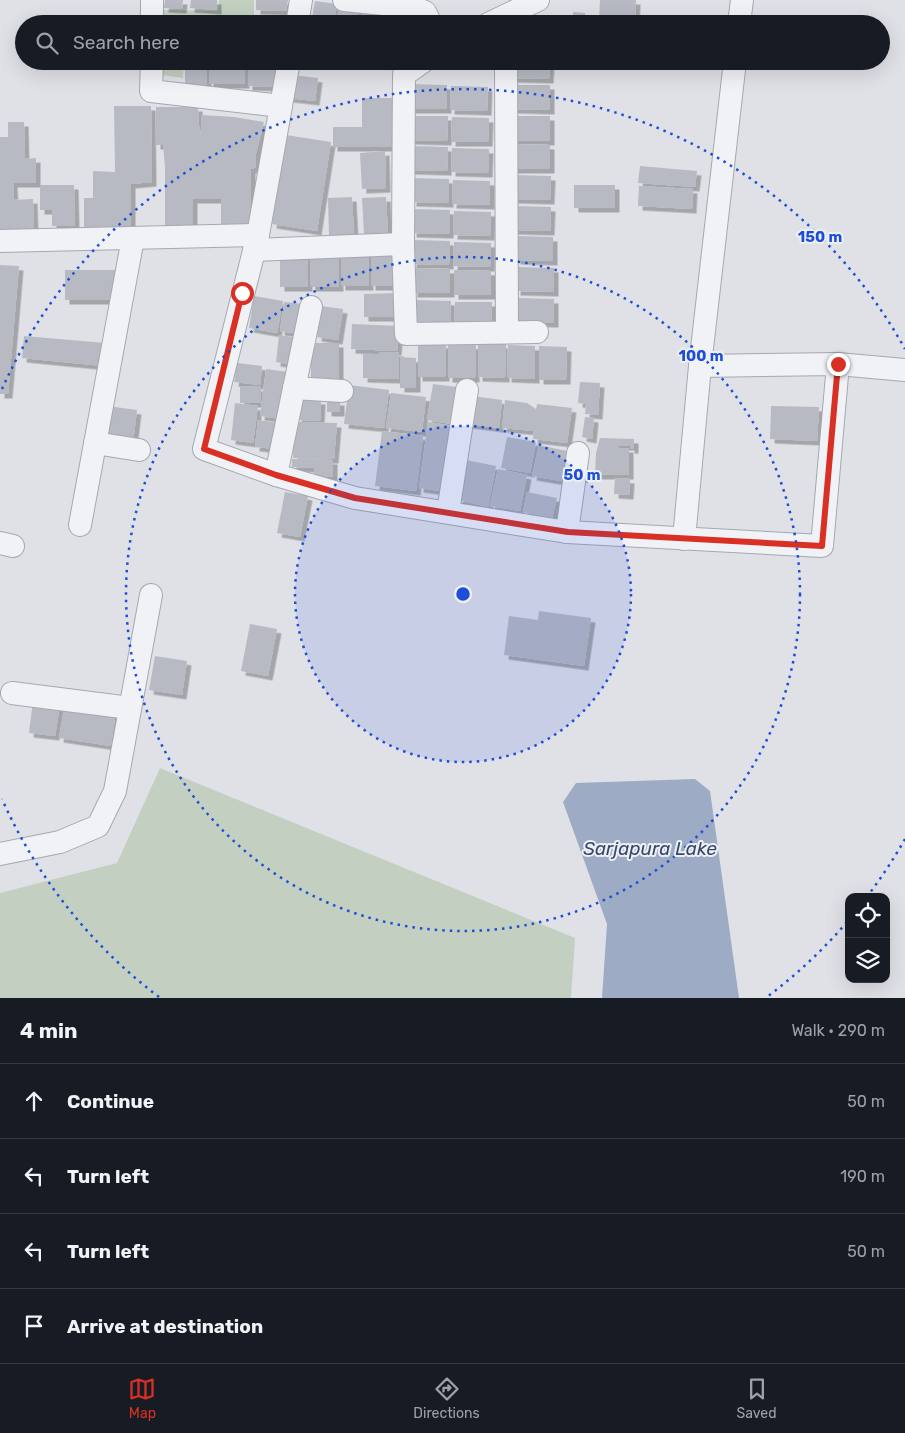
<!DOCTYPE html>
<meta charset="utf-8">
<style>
:root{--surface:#171b24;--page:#242831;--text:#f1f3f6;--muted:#9ea1a6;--line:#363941;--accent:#d93025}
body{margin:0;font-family:Rubik,sans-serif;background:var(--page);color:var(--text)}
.controls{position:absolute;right:15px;bottom:15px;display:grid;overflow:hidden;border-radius:10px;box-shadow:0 5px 20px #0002}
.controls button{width:45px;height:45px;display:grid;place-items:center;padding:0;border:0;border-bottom:1px solid var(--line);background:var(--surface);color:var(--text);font:25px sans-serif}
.stop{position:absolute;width:15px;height:15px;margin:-11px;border:4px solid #d93025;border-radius:50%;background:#fff}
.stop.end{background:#d93025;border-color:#fff;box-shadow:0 1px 5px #0008}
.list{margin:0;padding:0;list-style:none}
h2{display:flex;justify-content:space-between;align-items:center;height:65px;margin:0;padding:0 20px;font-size:21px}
h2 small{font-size:16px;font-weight:400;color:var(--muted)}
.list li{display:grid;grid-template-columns:32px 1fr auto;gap:15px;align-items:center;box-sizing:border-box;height:75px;padding:0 20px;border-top:1px solid var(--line)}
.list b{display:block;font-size:19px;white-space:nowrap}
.list em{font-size:16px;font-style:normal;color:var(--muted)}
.icon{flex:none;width:28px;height:28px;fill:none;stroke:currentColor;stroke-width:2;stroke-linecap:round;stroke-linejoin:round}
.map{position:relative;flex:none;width:905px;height:998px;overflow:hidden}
.search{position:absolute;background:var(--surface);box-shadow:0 5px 20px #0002;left:15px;right:15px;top:15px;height:55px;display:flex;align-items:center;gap:12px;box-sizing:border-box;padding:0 18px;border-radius:28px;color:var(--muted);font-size:19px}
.sheet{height:365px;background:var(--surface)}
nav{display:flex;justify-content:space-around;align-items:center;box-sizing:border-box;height:70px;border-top:1px solid var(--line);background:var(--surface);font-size:14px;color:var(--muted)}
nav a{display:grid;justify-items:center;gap:2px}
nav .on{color:var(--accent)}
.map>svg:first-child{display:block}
.green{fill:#c3d0c1}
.water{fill:#9dabc4}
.building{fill:#b7bac3;filter:url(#shadow)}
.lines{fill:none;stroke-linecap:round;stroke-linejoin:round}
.minor-casing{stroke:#a5a8b1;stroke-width:24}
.minor{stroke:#f1f2f6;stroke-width:22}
.route{stroke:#d93025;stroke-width:6}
.ring{fill:none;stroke:#1d4ed8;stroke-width:2.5;stroke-dasharray:2.5 5}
.labels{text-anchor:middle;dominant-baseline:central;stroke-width:4;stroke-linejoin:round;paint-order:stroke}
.water-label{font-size:19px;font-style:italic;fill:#37486d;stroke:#eef0f5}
.centre{fill:#1d4ed8;stroke:#eef0f5;stroke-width:2.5}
.ring-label{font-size:15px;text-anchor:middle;font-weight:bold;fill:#1d4ed8;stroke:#eef0f5;stroke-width:4;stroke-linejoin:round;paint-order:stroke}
</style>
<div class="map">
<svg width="905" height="998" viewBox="0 0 905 998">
<defs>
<filter id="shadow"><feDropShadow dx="4.5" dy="4.5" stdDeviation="0" flood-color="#0004"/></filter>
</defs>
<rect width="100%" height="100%" fill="#dfe1e7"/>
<g class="green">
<path d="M219 0H254V18L232 17 231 24H178L177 21H163V10L218 11Z"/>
<path d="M161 61H184L183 78 162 75Z"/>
<path d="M160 768 575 938 571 998H0V893L117 863Z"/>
</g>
<path class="water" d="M695 779 710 791 739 998H602L607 924 563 802 576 783Z"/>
<g class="building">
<path d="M165 0H183L182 9 164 8Z"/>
<path d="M191 0H217V10L190 8Z"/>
<path d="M256 0H288L286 11 256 10Z"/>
<path d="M600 0H636L635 22 599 20Z"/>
<path d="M315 1 337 4 334 24H311Z"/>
<path d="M340 3 359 6 356 24H336Z"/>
<path d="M364 6 386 9 384 24H361Z"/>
<path d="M408 11V24H388V12Z"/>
<path d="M573 12 585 13V24H562V18H573Z"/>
<path d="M410 16 425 24H410Z"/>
<path d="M232 18 260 20V24H232Z"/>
<path d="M185 61H207V85L185 84Z"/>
<rect x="209" y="61" width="36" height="23"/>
<path d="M248 61H275V87L248 86Z"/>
<path d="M379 61H416L408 66 378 65Z"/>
<path d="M513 61H550L549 79 512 78Z"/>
<path d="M292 75 318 78 315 101 289 98Z"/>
<path d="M410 84 447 85V109H409Z"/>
<path d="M513 85H550V110L513 109Z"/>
<path d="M451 86 488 87 487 111 450 110Z"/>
<path d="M362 98H395V147H333V127H362Z"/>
<path d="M114 106H151L152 182 131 184V228H84V198H93V171L115 172Z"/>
<path d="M156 107H198L200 143 202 115 234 117 264 122 256 153V167L251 169V229H221V199H193V227L165 226V168L163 145H156Z"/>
<path d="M411 116H448L447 141 410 140Z"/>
<path d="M513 116H550V141L513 140Z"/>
<path d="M452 117 489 118 488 142H451Z"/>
<path d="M8 122H24L25 159 36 158V183H13L14 200 33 199 34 229H0V137H8Z"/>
<path d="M286 135 331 142 317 231 272 224Z"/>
<path d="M513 144 550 145V169H512Z"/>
<path d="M411 146 448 147 447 171 410 170Z"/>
<path d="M452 148 489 149 488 173 451 172Z"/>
<path d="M385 151 386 188 362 189 360 153Z"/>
<path d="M640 166 697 171 695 187 638 183Z"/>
<path d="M514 175 551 176 550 200 513 199Z"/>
<path d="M412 178 449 179V203L412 202Z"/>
<path d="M453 180 490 181V205L452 204Z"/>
<path d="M40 185H74L75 226H52V210H40Z"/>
<rect x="574" y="185" width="41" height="23"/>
<path d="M639 186 693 189 692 209 638 206Z"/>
<path d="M352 197 354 235H329L328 198Z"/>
<path d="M386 197 388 235H364L362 198Z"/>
<path d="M514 206 551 207 550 231 513 230Z"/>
<path d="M413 209 450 210 449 234 412 233Z"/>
<path d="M454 211 491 212 490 236 453 235Z"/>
<path d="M516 236 553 237V261L516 260Z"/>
<path d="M413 240 450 241 449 265 412 264Z"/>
<path d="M454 242 491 243 490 267 453 266Z"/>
<rect x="371" y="251" width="25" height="35"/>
<path d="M341 252H368L369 286H341Z"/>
<path d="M338 253 339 287H311L310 254Z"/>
<rect x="280" y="254" width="28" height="33"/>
<path d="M0 265 19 266 8 394H0Z"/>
<path d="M517 267 554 268V292L516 291Z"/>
<path d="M413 268 450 269V293H413Z"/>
<rect x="65" y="270" width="52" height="30"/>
<path d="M454 270 491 271V295H454Z"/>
<path d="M397 293V317H364V294Z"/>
<path d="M254 296 283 301 277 333 249 328Z"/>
<path d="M517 298 554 299V323L516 322Z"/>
<path d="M414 300 451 301 450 325 414 324Z"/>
<path d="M284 302 303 304 299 334 280 331Z"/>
<path d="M455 302H492L491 327 454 326Z"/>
<path d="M321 306 343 309 338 340 317 337Z"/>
<path d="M352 324 399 326 397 351 351 349Z"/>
<path d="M279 335 300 338 296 365 276 362Z"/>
<path d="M24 336 105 343 103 366 22 358Z"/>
<rect x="311" y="343" width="28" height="42"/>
<path d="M418 343 446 344 445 377H418Z"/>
<path d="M448 344 476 345 475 378H448Z"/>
<path d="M478 344H506L505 378 478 377Z"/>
<path d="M508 345 535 346V379L507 378Z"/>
<path d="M539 346 567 347 566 380H539Z"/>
<path d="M379 352H399V379L363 378V354H379Z"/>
<path d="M400 357 416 358V388H400Z"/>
<path d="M237 363 262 366 260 385 234 382Z"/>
<path d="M266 369 288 372 281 419 260 416Z"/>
<path d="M580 382 600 383 598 415 585 414 586 404 578 403Z"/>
<path d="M433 384 464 388 452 424 427 420Z"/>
<path d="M349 385 389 390 384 428 344 424Z"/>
<path d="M240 386 261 387V403H240Z"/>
<path d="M391 393 426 397 422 432 386 428Z"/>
<path d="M472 396 502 400 499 428 468 424Z"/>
<path d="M298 399 321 400 320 421 297 420Z"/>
<path d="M505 400 527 403 536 409 535 416 537 404 572 408 567 443 533 439 534 431 502 428Z"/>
<rect x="327" y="401" width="13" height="11"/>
<path d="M235 403 258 406 253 443 231 440Z"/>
<path d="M108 406 137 410 133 442 105 439Z"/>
<path d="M771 406 819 407 817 441 770 439Z"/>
<path d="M585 417 594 418 592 439 582 437Z"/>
<path d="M258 420 279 423 276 449 255 447Z"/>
<path d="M294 422 337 423 334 459 293 458Z"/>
<path d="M428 422 453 426 450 447H446L445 454 455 456 453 470 443 469 440 491 419 488Z"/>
<path d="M382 431 423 436 416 491 375 486Z"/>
<path d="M507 437 536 442 530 473 501 468Z"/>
<path d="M600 438 634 439V449H630V446H619V448H629V475H595L596 453Z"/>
<path d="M539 445 567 451 561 481 532 476Z"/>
<path d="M292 459 333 460V477L314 476V468L292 467Z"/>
<path d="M466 460 496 466 488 507 458 500Z"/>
<path d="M498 469 527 475 520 511 490 506Z"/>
<path d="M615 478 630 479 629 495 614 494Z"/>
<path d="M285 492 308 496 300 537 277 533Z"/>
<path d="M527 492 557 498 552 518 523 512Z"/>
<path d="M539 611 591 618 584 666 504 655 509 616 538 620Z"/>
<path d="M250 624 277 629 268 676 241 671Z"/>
<path d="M155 656 187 661 182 695 149 690Z"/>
<path d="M33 701 60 705 55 736 29 733Z"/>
<path d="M65 704 116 711 111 746 59 738Z"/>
</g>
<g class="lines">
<g class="minor-casing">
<g id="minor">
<path d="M344 0 413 7 425 12 431 24"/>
<path d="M152 24V0"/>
<path d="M297 24 301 0"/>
<path d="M488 24 538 0"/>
<path d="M739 24 742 0"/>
<path d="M152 61 151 91 281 106"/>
<path d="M289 61 258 235 204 449 276 475 355 498 567 532 822 546 838 364"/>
<path d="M424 61 404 75 403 244 406 334 537 332"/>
<path d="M506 61 507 332"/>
<path d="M0 241 258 235"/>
<path d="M254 250 403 244"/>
<path d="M700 366 838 364 905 370"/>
<path d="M294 388 342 391"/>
<path d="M95 443 139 450"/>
<path d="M276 475 311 307"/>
<path d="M448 512 467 390"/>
<path d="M80 525 133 238"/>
<path d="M567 532 578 453"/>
<path d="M684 539 700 366 735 61"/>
<path d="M0 543 13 546"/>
<path d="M12 693 130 708"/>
<path d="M0 854 60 842 98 826 115 791 151 595"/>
</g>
</g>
<use href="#minor" class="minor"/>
</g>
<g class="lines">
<path class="route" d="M242 293 204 449 276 475 355 498 568 532 822 546 838 364"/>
</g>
<circle cx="463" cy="594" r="168" fill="#1d4ed8" fill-opacity=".12"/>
<g class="ring">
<circle cx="463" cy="594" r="168"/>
<circle cx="463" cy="594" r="337"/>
<path d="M905 839A505 505 0 0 1 869 894M847 922A505 505 0 0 1 767 997M159 997A505 505 0 0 1 2 799M2 389A505 505 0 0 1 905 349"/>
</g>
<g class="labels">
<g class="water-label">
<text x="650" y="848">Sarjapura Lake</text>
</g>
</g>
<circle cx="463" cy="594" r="8" class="centre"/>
<g class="ring-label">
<text x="820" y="242">150 m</text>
<text x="701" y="361">100 m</text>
<text x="582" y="480">50 m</text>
</g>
</svg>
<div class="controls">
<button><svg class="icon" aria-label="locate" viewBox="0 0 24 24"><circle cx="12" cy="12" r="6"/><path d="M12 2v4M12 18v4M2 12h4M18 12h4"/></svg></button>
<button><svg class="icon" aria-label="layers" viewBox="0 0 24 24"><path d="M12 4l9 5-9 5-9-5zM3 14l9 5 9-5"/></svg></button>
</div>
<div class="stop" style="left:242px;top:293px"></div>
<div class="stop end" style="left:838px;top:364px"></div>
<div class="search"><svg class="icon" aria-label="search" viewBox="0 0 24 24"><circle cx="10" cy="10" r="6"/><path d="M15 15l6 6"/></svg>Search here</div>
</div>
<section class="sheet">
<h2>4 min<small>Walk · 290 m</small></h2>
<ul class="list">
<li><svg class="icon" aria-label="ahead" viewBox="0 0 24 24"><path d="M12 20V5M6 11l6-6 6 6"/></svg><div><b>Continue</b></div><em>50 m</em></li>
<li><svg class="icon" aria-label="left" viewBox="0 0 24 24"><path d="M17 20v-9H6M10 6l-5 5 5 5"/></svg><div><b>Turn left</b></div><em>190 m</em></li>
<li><svg class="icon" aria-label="left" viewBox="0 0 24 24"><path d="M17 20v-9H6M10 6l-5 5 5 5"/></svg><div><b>Turn left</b></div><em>50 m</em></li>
<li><svg class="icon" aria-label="arrive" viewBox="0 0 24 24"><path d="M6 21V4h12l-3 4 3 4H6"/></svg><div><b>Arrive at destination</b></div></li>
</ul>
</section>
<nav>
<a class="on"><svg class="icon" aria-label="map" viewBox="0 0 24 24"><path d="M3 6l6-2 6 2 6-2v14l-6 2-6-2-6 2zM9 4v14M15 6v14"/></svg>Map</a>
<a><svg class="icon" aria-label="directions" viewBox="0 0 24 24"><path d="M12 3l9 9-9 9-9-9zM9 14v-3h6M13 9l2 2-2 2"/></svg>Directions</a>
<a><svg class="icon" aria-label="saved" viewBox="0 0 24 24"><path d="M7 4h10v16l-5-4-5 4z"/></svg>Saved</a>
</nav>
